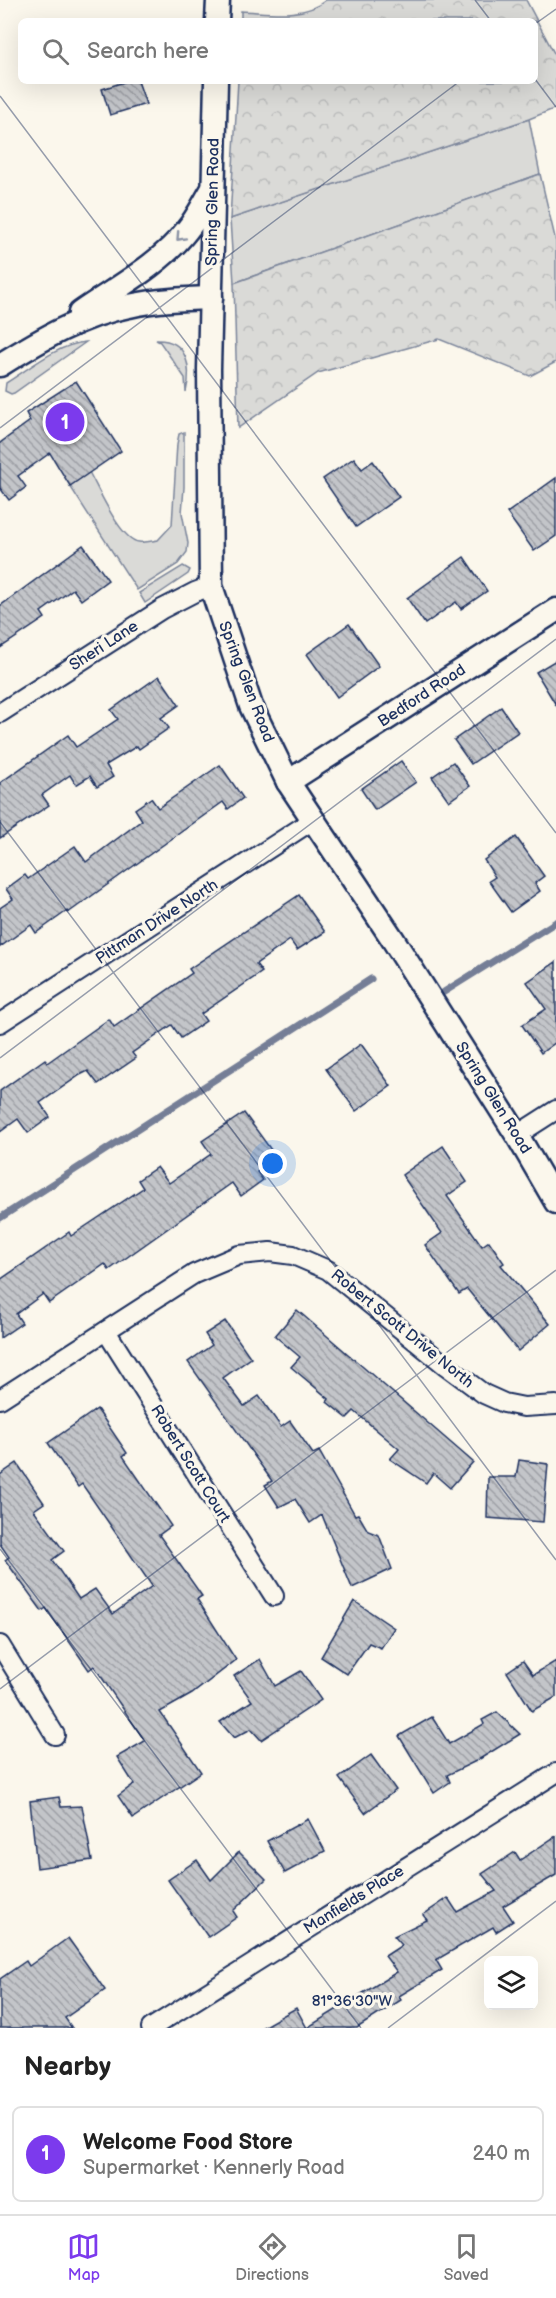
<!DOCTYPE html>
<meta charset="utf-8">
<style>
:root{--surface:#fff;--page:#f2f2f2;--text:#222;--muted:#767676;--line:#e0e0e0;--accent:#7c3aed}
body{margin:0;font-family:"Balsamiq Sans",sans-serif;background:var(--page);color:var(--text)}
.controls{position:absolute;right:18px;bottom:18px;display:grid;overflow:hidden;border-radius:9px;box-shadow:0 6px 24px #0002}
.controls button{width:54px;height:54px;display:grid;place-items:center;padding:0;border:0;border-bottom:2px solid var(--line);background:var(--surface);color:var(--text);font:30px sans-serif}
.you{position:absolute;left:273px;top:1164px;width:21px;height:21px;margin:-15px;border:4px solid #fff;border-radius:50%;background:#1a73e8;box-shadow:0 0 0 9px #1a73e833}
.badge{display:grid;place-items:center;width:39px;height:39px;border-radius:50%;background:var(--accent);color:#fff;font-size:20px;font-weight:700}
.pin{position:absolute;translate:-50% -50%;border:3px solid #fff;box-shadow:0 2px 6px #0006}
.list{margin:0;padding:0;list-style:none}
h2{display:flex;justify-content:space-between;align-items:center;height:78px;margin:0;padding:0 24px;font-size:26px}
h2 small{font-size:20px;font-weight:400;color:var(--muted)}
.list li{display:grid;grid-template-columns:39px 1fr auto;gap:18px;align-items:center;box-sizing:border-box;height:96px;margin:0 12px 12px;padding:0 12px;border:2px solid var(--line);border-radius:9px}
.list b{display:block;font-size:22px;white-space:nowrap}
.list p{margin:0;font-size:20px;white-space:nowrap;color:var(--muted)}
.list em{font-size:20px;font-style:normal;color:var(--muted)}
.icon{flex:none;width:33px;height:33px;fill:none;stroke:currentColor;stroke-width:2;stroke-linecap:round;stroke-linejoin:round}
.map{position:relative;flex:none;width:556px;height:2028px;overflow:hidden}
.search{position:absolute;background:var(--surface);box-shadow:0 6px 24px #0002;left:18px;right:18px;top:18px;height:66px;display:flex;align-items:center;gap:15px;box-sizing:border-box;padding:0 21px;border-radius:9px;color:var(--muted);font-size:22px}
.sheet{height:186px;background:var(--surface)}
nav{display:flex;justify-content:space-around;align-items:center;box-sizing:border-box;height:84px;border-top:2px solid var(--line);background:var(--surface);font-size:16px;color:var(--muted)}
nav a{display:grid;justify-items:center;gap:3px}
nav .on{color:var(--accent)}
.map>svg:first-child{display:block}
.grass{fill:#dadad7;stroke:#7a849a;stroke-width:1.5}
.forest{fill:url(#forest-crowns);stroke:#7a849a;stroke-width:1.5}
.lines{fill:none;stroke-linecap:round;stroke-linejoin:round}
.stream{stroke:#747e96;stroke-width:7}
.building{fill:url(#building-back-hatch);stroke:#1b2f5e;stroke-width:1.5}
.minor-casing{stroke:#1b2f5e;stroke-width:22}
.tertiary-casing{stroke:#1b2f5e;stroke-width:27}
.minor{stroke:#fbf7ec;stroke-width:18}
.tertiary{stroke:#fbf7ec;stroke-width:22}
.oneway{stroke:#8b93a5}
.ticks{fill:none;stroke:#1b2f5e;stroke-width:1.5;stroke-opacity:0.45}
.labels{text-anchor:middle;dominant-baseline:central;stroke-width:6;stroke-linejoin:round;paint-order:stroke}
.street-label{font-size:16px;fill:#1b2f5e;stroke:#fbf7ec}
.ticks-label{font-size:15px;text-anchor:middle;fill:#1b2f5e;stroke:#fbf7ec;stroke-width:6;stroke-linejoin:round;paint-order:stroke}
</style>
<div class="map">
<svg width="556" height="2028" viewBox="0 0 556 2028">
<defs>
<pattern id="forest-crowns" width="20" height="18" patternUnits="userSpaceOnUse" patternTransform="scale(1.5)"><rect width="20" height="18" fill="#dadad7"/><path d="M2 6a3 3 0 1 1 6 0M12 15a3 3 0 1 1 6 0" fill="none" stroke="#babbbb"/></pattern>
<pattern id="building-back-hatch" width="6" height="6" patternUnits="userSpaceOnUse" patternTransform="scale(1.5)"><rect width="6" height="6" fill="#c3c5c9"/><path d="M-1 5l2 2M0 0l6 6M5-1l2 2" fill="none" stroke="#9ea0a6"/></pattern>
</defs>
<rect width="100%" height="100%" fill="#fbf7ec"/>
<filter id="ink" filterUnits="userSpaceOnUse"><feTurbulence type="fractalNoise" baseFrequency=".0167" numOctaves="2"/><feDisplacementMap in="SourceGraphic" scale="12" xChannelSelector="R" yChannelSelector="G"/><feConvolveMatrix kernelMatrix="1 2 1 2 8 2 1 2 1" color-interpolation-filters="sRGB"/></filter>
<g filter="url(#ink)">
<g class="grass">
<path d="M529 119 540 174 234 283 230 219Z"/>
<path d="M156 340C188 339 192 368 186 392L185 378 160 342Z"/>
<path d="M86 342 14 393 11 394 5 391 6 383C29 369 58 344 86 342Z"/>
<path d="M184 432V487L182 513 188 543 187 552 178 564 137 590 70 486 89 472C98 488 121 541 139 542 145 543 152 541 158 540L172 525 177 444 179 434Z"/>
<path d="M183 566 190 570 188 574 145 603 139 593Z"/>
</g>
<g class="forest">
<path d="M326 0H526L556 57V108L529 119 230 219 238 81H535V21H241V11C269 12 303 19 326 0Z"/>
<path d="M540 174 556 242V362L530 376 439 339 318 373 238 428 234 283Z"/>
</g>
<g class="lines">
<g class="stream">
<path d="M444 992 556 922"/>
<path d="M0 1218 371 979"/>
</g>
</g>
<g class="building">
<path d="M127 81H138L146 104 110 115 102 89Z"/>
<path d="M76 381 121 451 70 486 50 453 18 476 26 487 9 500 0 488V443L30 421 26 413Z"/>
<path d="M354 458 362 469 373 461 399 497 356 527 323 479Z"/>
<path d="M556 478V536L534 551 507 513Z"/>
<path d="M83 545 108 580 81 600 73 589 41 612 45 618 0 648V606Z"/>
<path d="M464 557 487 591 461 609 456 602 425 624 407 598Z"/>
<path d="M349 624 379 666 337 697 307 654Z"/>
<path d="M556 660V705L536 672Z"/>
<path d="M159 676 179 705 161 718 169 728 139 749 137 746 106 765 113 777 97 787 90 776 76 785 70 775 42 795 49 805 0 838V783L68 735 76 747 118 719 111 710Z"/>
<path d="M501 707 518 732 471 764 454 740Z"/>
<path d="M401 761 416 782 375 810 361 789Z"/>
<path d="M453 762 470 786 449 801 432 777Z"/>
<path d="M220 765 243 798 228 809 223 802 68 913 67 911 36 933 31 925 0 947V908L13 899 6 889 25 875 28 879 75 846 86 862 142 820 135 809 151 798 158 808Z"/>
<path d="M516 837 544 876 535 883 540 891 511 912 489 881 495 877 484 860Z"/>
<path d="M299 895 325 932 297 950 290 940 256 964 262 972 201 1014 206 1021 181 1038 172 1025 132 1053 136 1058 98 1084 88 1071 80 1075 40 1103 50 1117 28 1133 18 1119 0 1132V1091L45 1059 47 1063 109 1019 114 1027 192 973 189 969Z"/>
<path d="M556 962V1042L541 1053 522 1025 546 1009 527 982Z"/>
<path d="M361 1044 391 1086 356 1111 326 1069Z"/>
<path d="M244 1113 277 1158 257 1172 263 1180 241 1196 232 1183 109 1270 105 1264 49 1303 43 1294 16 1314 22 1323 0 1338V1280L69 1232 71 1236 143 1188 138 1180 157 1167 169 1183 211 1154 202 1141Z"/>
<path d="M443 1146 467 1182 447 1196 482 1246 489 1241 504 1263 501 1265 550 1324 518 1351 467 1289 459 1294 425 1245 442 1233 402 1175Z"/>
<path d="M297 1310 473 1462 450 1488 433 1473 426 1483 390 1459 399 1449 354 1411 347 1418 327 1402 329 1399 291 1367 300 1357 275 1336Z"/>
<path d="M225 1321 251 1358 223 1378 244 1406 259 1396 281 1427 290 1421 313 1454 319 1451 355 1515 358 1514 368 1531 379 1535 392 1569 352 1588 322 1515 310 1523 295 1499 279 1507 265 1485 272 1481 188 1362 212 1345 205 1334Z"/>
<path d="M97 1409 127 1453 123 1456 171 1526 159 1535 202 1596 197 1599 236 1660 192 1694 160 1712 201 1772 133 1818 118 1796 134 1784 117 1757 145 1741 94 1666 89 1670 46 1608 42 1611 5 1560 9 1557 0 1544V1475L17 1463 44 1503 34 1510 64 1551 52 1560 79 1599 95 1589 113 1614 152 1586 82 1484 78 1487 48 1443Z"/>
<path d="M519 1460 548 1464 543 1522 487 1518 488 1477H516Z"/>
<path d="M354 1601 394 1628 381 1648 369 1643 347 1674 321 1657Z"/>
<path d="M260 1659 275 1686 301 1671 321 1700 261 1740 251 1729 234 1738 220 1722 252 1701 234 1676Z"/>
<path d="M523 1661 533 1675 556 1661V1697L532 1711 507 1672Z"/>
<path d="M497 1712 520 1734 478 1760 447 1775 450 1782 434 1793 399 1736 432 1717 449 1744 484 1724 482 1720Z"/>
<path d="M371 1755 396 1790 365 1813 339 1778Z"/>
<path d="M59 1797 61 1807 82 1806 92 1860 37 1868 30 1801Z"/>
<path d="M308 1819 325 1851 285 1873 267 1841Z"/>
<path d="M556 1836V1875L503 1906 513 1921 496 1932 493 1927 436 1960 442 1970 399 1996 401 2000 357 2028H261L296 2008 307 2028 397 1972 385 1956 402 1945 394 1936 427 1920 423 1915 448 1898 457 1912 496 1891 482 1874 515 1852 520 1860Z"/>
<path d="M239 1852 266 1879 233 1911 237 1917 208 1937 168 1880 197 1860 211 1880Z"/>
<path d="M68 1938 105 1990 65 2018 72 2028H0V1979L26 1961 29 1966Z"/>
</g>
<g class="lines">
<g class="minor-casing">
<g id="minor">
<path d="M0 713 162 609 195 592 211 586"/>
<path d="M0 1023 313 820"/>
<path d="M517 1135 556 1110"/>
<path d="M106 1331 274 1596"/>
<path d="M0 1399 194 1274 239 1255 270 1252 293 1255 328 1270 445 1365 484 1394 504 1403 524 1407 556 1405"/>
<path d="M0 1645 55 1735"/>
<path d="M151 2028 556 1773"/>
</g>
</g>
<g class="tertiary-casing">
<g id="tertiary">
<path d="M217 21 218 0"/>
<path d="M216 81 209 369 211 586 251 706 288 782 392 938 517 1135 556 1202"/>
<path d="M80 313C116 288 160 265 187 230 197 218 204 203 212 190"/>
<path d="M0 365C40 340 82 315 129 306 156 300 183 299 211 298"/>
<path d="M288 782 556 610"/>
</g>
</g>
<use href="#minor" class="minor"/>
<use href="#tertiary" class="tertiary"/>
</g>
<defs><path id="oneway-chevron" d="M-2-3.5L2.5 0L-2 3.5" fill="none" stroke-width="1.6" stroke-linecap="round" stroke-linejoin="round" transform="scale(1.5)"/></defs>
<use class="oneway" href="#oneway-chevron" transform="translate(180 237) rotate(133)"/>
</g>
<path class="ticks" d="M475 0 491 21M535 24 556 9M535 79 556 107M0 96 556 833M0 428 460 81M0 822 556 1560M0 1058 556 639M0 1549 361 2028M0 1689 556 1270M388 2028 556 1901"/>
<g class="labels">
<g class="street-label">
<text transform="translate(213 202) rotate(-89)">Spring Glen Road</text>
<text transform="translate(104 646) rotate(-33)">Sheri Lane</text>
<text transform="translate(246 682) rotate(69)">Spring Glen Road</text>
<text transform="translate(422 696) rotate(-33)">Bedford Road</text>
<text transform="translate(157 922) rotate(-33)">Pittman Drive North</text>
<text transform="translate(493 1098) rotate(58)">Spring Glen Road</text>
<text transform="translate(402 1329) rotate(39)">Robert Scott Drive North</text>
<text transform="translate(190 1464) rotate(58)">Robert Scott Court</text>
<text transform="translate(354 1900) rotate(-32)">Manfields Place</text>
</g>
</g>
<g class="ticks-label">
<text x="352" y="2006">81°36'30"W</text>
</g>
</svg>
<div class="controls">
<button><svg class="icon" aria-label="layers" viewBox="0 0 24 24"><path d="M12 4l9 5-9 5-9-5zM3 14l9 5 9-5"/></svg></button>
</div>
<div class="you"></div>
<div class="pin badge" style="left:65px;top:422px">1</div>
<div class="search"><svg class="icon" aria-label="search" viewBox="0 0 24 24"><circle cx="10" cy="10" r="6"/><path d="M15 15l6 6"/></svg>Search here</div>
</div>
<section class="sheet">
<h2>Nearby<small></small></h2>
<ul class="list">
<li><span class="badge">1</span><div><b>Welcome Food Store</b><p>Supermarket · Kennerly Road</p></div><em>240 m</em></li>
</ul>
</section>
<nav>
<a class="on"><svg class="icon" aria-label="map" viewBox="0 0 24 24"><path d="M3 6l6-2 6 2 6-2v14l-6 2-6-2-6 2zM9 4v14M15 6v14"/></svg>Map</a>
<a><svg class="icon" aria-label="directions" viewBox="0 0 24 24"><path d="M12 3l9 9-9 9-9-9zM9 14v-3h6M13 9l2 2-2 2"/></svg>Directions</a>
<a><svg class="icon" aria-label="saved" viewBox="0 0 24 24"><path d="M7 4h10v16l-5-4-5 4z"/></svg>Saved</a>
</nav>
